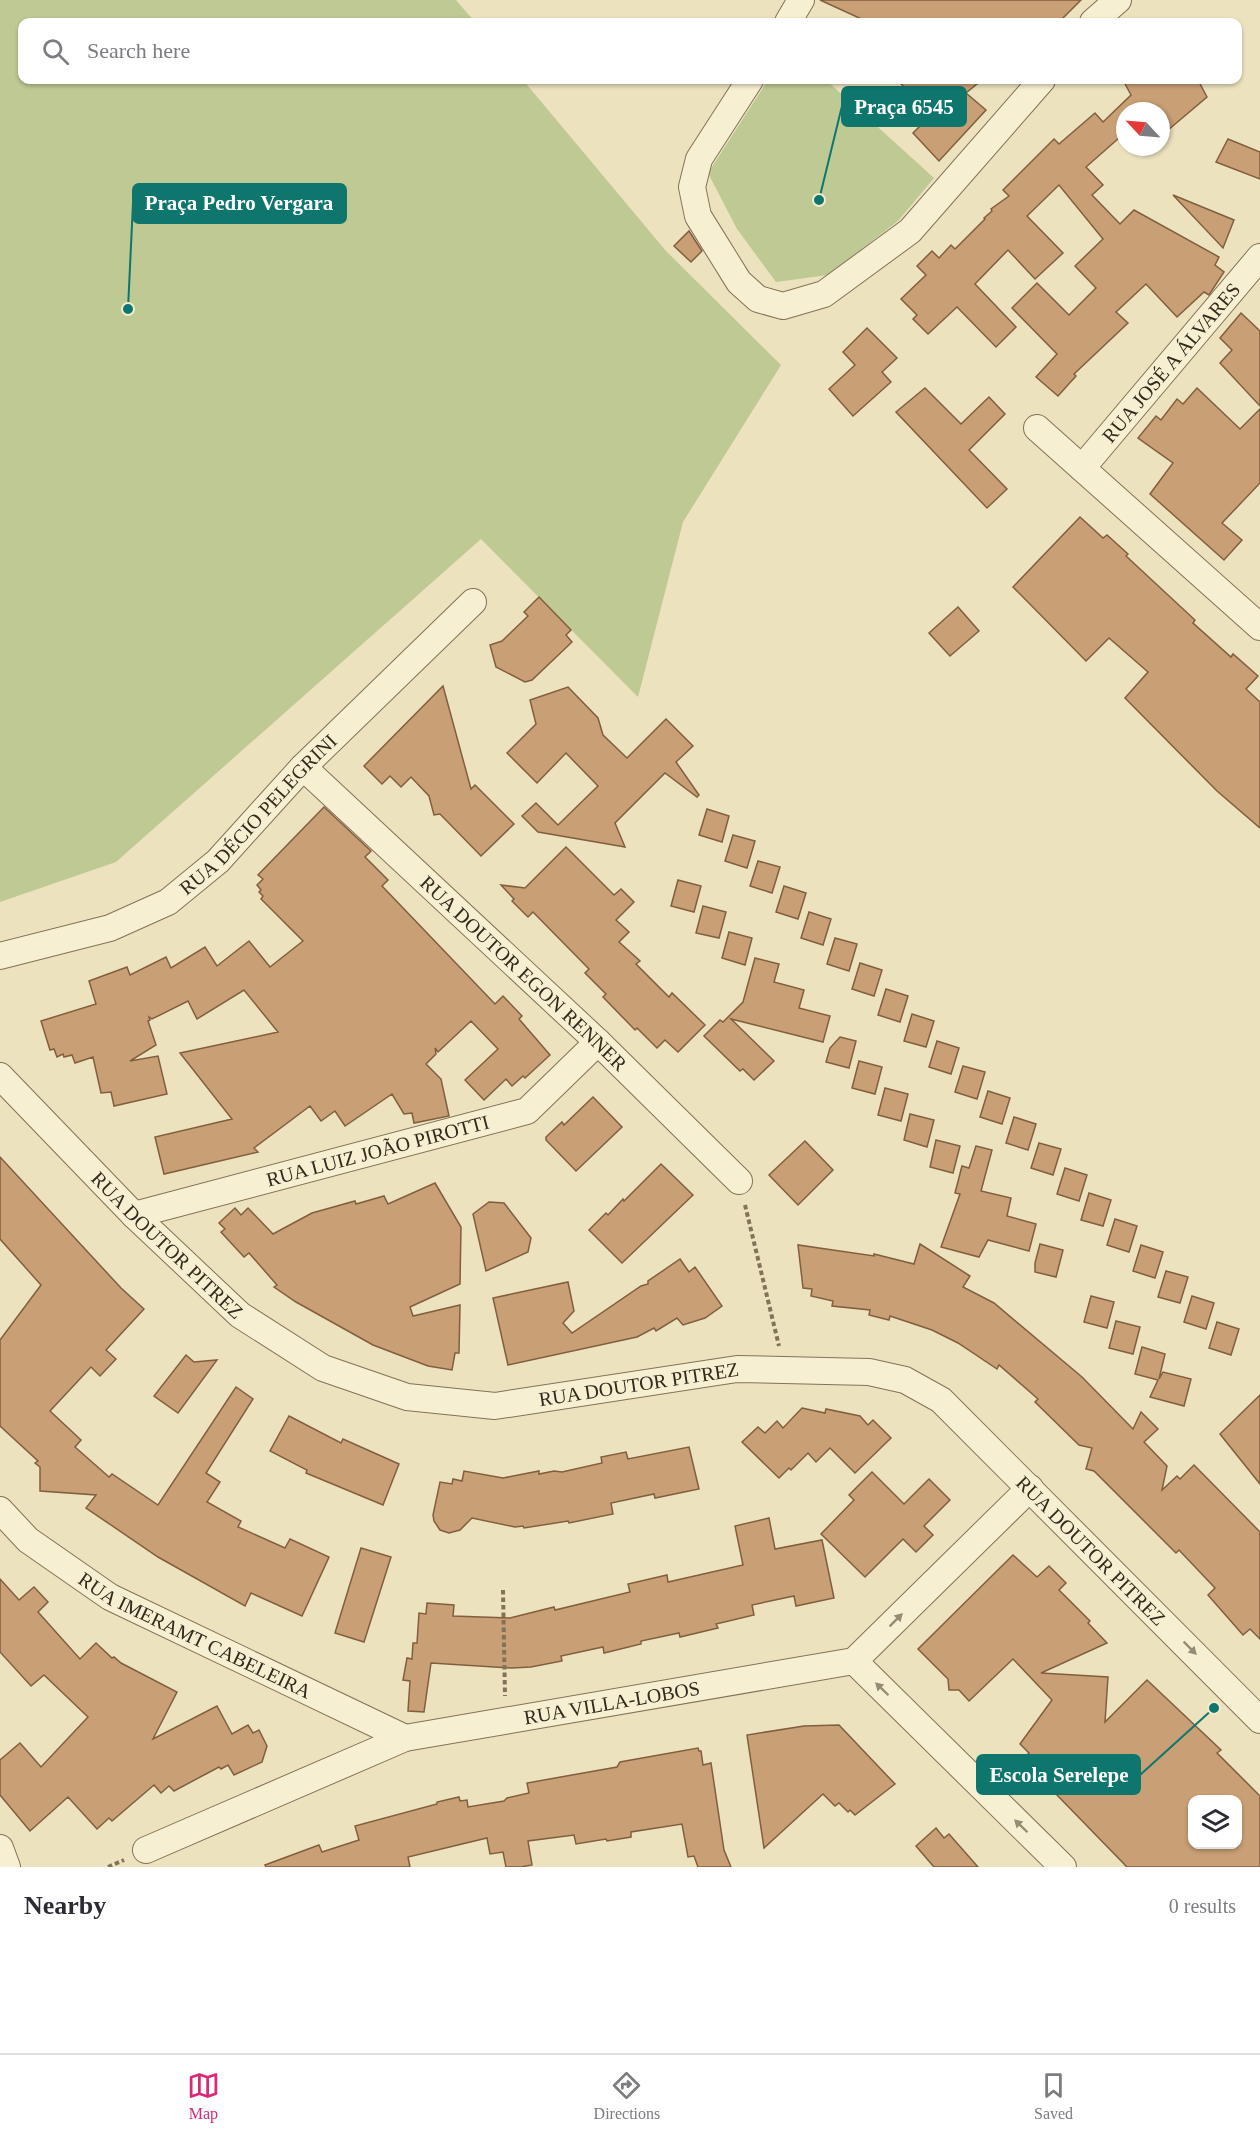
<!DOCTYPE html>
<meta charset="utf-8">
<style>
:root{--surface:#fff;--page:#f2f2f3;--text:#2b2b33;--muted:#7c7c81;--line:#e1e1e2;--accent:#db2777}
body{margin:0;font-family:"Times New Roman",serif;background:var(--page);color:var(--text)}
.controls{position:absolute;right:18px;bottom:18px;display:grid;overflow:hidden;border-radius:12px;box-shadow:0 2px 4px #0004}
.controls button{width:54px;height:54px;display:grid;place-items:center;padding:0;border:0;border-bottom:2px solid var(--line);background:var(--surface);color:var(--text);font:30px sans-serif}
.compass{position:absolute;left:1116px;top:102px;width:54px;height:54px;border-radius:50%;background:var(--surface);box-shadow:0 2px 4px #0004;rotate:296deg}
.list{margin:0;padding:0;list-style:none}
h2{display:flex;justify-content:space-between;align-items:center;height:78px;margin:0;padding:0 24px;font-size:26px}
h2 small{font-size:20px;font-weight:400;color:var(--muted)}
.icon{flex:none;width:33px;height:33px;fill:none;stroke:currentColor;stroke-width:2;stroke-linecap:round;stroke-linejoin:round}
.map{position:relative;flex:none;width:1260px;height:1867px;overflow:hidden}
.search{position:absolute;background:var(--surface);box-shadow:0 2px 4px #0004;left:18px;right:18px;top:18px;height:66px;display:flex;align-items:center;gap:15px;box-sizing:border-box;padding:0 21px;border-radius:12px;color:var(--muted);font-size:22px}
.sheet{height:186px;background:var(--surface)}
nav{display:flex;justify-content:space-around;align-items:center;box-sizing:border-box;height:84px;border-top:2px solid var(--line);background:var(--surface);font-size:16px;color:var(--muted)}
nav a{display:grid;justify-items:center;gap:3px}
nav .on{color:var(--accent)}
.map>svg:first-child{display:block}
.green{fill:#bec993}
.building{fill:#c99f75;stroke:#815f3e;stroke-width:1.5;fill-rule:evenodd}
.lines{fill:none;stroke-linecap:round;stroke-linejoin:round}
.minor-casing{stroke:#837258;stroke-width:28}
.path{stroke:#837258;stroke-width:4;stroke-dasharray:4.5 3;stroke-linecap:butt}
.minor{stroke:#f7efd1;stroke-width:26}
.oneway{fill:#958c76}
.labels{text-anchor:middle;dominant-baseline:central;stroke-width:6;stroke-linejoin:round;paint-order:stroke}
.street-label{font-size:20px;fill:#33291c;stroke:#f3eccd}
.leader{fill:none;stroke:#0f766e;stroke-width:2}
.callout-dot{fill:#0f766e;stroke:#f3eccd;stroke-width:2}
.callout{fill:#0f766e;stroke:#0f766e;stroke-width:2}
.callout-label{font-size:21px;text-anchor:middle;font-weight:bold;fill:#fff}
</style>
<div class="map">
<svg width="1260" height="1867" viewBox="0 0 1260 1867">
<rect width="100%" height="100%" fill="#ece2be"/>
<g class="green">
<path d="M0 0H456L475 22H22V80H523L666 251 781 365 683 522 638 697 481 539 116 862 0 902Z"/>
<path d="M768 80H826L934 178 898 221 828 275 776 282 737 229 708 173Z"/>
</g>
<g class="building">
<path d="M820 0H1081L1059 22H868Z"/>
<path d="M897 80H982L966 93 986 110 939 161 913 133 920 126 915 122 920 117 917 113 924 106Z"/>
<path d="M1123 80H1198L1207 97 1161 136V111H1125V144L1119 138 1086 167 1103 185 1092 195 1120 224 1134 210 1219 257 1215 265 1224 272 1209 295 1204 292 1177 317 1146 284 1116 312 1128 323 1074 374 1076 376 1058 396 1036 377 1057 354 1012 308 1037 283 1069 315 1096 288 1075 266 1103 239 1059 185 1027 216 1063 253 1035 279 1008 250 975 284 1016 327 996 347 957 307 928 334 913 319 917 315 901 299 926 275 917 266 932 251 939 258 951 245 955 249 985 219 984 218 992 211 991 209 1009 196 1003 190 1054 139 1059 144 1095 113 1103 122 1131 95Z"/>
<path d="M1228 139 1260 152V179L1216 162Z"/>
<path d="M1173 195 1234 220 1223 248Z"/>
<path d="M689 231 702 251 691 262 674 246Z"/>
<path d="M1241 313 1260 331V406L1220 363 1232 350 1220 338Z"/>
<path d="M867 328 897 358 882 372 891 382 853 416 829 389 855 365 843 352Z"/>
<path d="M925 388 961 424 989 397 1005 414 969 450 1007 489 987 508 896 412Z"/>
<path d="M1197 388 1240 429 1260 409V483L1222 523 1242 540 1224 560 1150 494 1173 463 1138 438 1156 416 1161 420 1177 399 1183 404Z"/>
<path d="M1080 517 1103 538 1107 535 1128 554 1126 556 1195 620 1193 623 1231 657 1233 654 1258 676 1246 689 1260 702V828L1217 791 1125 698 1148 672 1109 638 1086 661 1013 587Z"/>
<path d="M539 597 571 630 566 635 572 642 532 680 525 682 496 667 490 645 502 641 528 616 524 612Z"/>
<path d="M958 607 979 631 950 656 929 633Z"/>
<path d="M443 686 471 789 475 785 514 824 481 856 440 814 434 815 429 796 411 777 401 787 390 776 382 784 364 766Z"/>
<path d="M568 687 598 718 603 735 627 758 666 719 693 746 676 762 699 795 697 797 665 773 615 823 625 847 538 832 522 816 536 803 558 825 598 786 566 753 537 783 507 753 536 724 530 700Z"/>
<path d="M324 807 371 851 365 857 388 880 382 886 495 1004 503 996 522 1016 519 1019 550 1055 525 1078 523 1076 512 1086 506 1079 484 1100 465 1080 498 1049 471 1021 438 1052 435 1048 436 1054 426 1064 441 1079 449 1116 414 1123 412 1113 404 1114 392 1094 345 1126 335 1111 321 1121 310 1106 254 1148 258 1152 164 1174 155 1137 232 1119 180 1053 278 1032 244 990 197 1019 188 1001 152 1019 149 1017 150 1020 148 1021 156 1045 130 1061 158 1056 167 1094 114 1106 111 1092 101 1093 93 1057 75 1063 72 1055 64 1057 63 1054 57 1057 54 1049 50 1050 41 1021 96 1004 89 981 127 967 130 975 166 957 171 968 205 947 217 966 249 941 270 967 303 941 261 899 263 896 259 892 261 890 257 885 263 879 258 875Z"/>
<path d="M707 809 729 816 722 842 699 835Z"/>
<path d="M733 835 755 841 747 868 725 861Z"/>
<path d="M566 847 614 895 621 889 634 902 616 920 629 932 619 942 640 961 636 964 669 997 672 993 705 1025 678 1052 665 1040 657 1048 637 1028 635 1030 603 997 606 994 585 973 589 969 533 912 528 917 512 901 514 899 501 885 525 888Z"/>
<path d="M758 861 780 867 772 893 750 886Z"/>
<path d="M678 880 701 886 694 912 671 906Z"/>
<path d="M784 886 806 893 798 919 776 912Z"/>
<path d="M703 906 726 912 719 938 696 933Z"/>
<path d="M809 912 831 919 823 945 801 938Z"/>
<path d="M729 932 752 938 745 965 722 958Z"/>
<path d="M835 938 857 944 849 971 827 964Z"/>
<path d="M755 958 779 964 774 982 804 990 799 1008 830 1016 823 1042 731 1019 774 1061 754 1080 743 1069 740 1071 704 1036 720 1020 723 1022 743 1002Z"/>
<path d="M860 963 882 970 874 996 852 989Z"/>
<path d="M886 989 908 996 900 1022 878 1015Z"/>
<path d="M912 1014 934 1021 926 1047 904 1041Z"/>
<path d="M840 1037 856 1041 849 1068 826 1062 830 1048Z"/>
<path d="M937 1041 959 1048 951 1074 929 1067Z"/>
<path d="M859 1061 882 1067 875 1094 852 1088Z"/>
<path d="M963 1066 985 1072 977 1099 955 1092Z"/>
<path d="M885 1088 908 1094 901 1121 878 1115Z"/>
<path d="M988 1091 1010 1098 1002 1124 980 1117Z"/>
<path d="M593 1097 622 1127 576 1171 546 1140V1137L562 1122 564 1125Z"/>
<path d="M910 1114 934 1120 927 1147 904 1140Z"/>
<path d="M1014 1117 1036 1124 1028 1150 1006 1143Z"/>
<path d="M936 1140 960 1146 953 1173 930 1167Z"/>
<path d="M805 1141 833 1170 798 1205 769 1175Z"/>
<path d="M1039 1143 1061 1149 1053 1175 1031 1168Z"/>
<path d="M976 1146 992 1150 981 1191 1011 1198 1007 1216 1036 1224 1029 1251 988 1240 979 1257 941 1247 960 1194 955 1193 962 1166 969 1168Z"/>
<path d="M0 1157 121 1288 144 1309 106 1350 116 1359 100 1376 91 1367 50 1411 81 1440 75 1447 109 1477 112 1474 158 1505 236 1387 253 1399 206 1473 220 1482 207 1502 241 1521 238 1527 285 1548 290 1539 329 1557 302 1616 251 1593 245 1606 158 1557 86 1508 96 1495 40 1491V1467L35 1463 38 1461 0 1426V1340L41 1285 0 1239Z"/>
<path d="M661 1164 693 1195 622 1263 589 1230 606 1213 608 1215 623 1199 624 1201Z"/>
<path d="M1065 1168 1087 1175 1079 1201 1057 1194Z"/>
<path d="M435 1183 461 1227 460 1284 410 1307 413 1316 460 1305 459 1353H455L452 1370 428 1366 373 1345 296 1302 274 1287 277 1285 249 1253 244 1257 221 1232 225 1229 219 1223 235 1208 241 1215 248 1208 273 1234 312 1213 355 1201 356 1204 384 1196 388 1204Z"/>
<path d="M1089 1193 1111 1200 1103 1226 1081 1220Z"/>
<path d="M489 1202 504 1203 531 1238 528 1252 486 1271 473 1214Z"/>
<path d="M1115 1219 1137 1226 1129 1252 1107 1245Z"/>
<path d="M920 1244 970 1276 963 1287 994 1303 1082 1377 1133 1429 1141 1412 1158 1429 1144 1442 1167 1466 1162 1490 1177 1476 1180 1479 1194 1465 1260 1532V1639L1250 1629 1243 1635 1208 1595 1215 1588 1179 1550 1176 1553 1094 1471 1086 1469 1092 1448 1079 1445 1035 1402 1038 1399 999 1365 997 1369 958 1343 932 1330 890 1316 889 1320 869 1315 870 1310 832 1306 833 1301 811 1296 812 1289 803 1288 798 1245 874 1256V1254L914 1264Z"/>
<path d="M1040 1244 1063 1250 1056 1277 1035 1272V1263Z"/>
<path d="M1141 1245 1163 1252 1155 1278 1133 1271Z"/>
<path d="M680 1259 689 1272 695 1267 722 1306 705 1318 683 1325 677 1318 656 1331 654 1328 637 1337 508 1365 493 1298 568 1282 574 1311 563 1323 572 1333 641 1286 648 1284V1281Z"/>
<path d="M1166 1271 1188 1277 1180 1303 1158 1297Z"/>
<path d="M1091 1296 1114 1302 1107 1328 1084 1322Z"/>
<path d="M1192 1296 1214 1303 1206 1329 1184 1322Z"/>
<path d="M1116 1321 1140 1327 1133 1354 1109 1348Z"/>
<path d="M1217 1322 1239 1329 1231 1355 1209 1348Z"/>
<path d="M1142 1347 1165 1354 1159 1379 1163 1372 1191 1379 1184 1406 1150 1397 1158 1380 1135 1374Z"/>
<path d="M186 1355 194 1362 217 1360 178 1413 154 1396Z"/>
<path d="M1260 1395V1484L1220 1434Z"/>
<path d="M802 1408 825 1413 826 1409 860 1416 868 1425 873 1420 891 1438 855 1473 830 1448 816 1462 808 1453 791 1470 789 1468 779 1478 742 1442 758 1427 765 1433 777 1421 783 1428Z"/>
<path d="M289 1416 341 1443 343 1439 399 1464 383 1505 306 1473 307 1470 270 1451Z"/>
<path d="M689 1447 699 1489 655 1498 654 1494 611 1503 613 1514 569 1523 568 1521 524 1528 523 1526 515 1527 472 1518 460 1530 449 1533 440 1530 434 1521 433 1515 440 1482 452 1484 453 1479 462 1481 464 1471 503 1478 539 1471V1474L554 1471 562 1472 602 1463 601 1457 626 1452 628 1459Z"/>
<path d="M872 1472 904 1504 929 1479 950 1500 924 1526 933 1535 916 1552 903 1539 865 1577 821 1534 854 1500 849 1495Z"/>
<path d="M769 1518 775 1549 822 1540 834 1598 796 1606 794 1596 752 1605 754 1615 716 1624 718 1628 680 1637 679 1633 641 1641V1644L604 1653 603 1647 561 1656 562 1661 531 1667 512 1668 431 1663 424 1712 408 1711 410 1681 403 1680 407 1658 412 1659 413 1643H417L419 1613 426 1614 427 1603 454 1605 453 1616 510 1618 554 1607 555 1610 630 1592 628 1584 667 1575 668 1582 743 1565 735 1526Z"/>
<path d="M361 1548 391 1557 364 1642 335 1633Z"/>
<path d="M1013 1555 1037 1577 1049 1566 1066 1583 1059 1590 1090 1621 1088 1623 1107 1643 1041 1673 1108 1677 1105 1722 1147 1680 1221 1750 1217 1753 1260 1796V1867H1127L1055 1793 1057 1791 1025 1757 1029 1753 1020 1744 1052 1700 1013 1659 969 1701 959 1690H949L948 1679 918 1649ZM1192 1800H1238V1845H1192Z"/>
<path d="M0 1579 19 1600 34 1587 48 1602 38 1612 80 1659 96 1643 112 1658 114 1657 121 1663 177 1692 153 1739 217 1706 232 1734 248 1725 253 1733 259 1730 267 1746 262 1762 234 1775 228 1765 221 1769 219 1767 174 1791 169 1786 161 1793 154 1785 112 1821 109 1818 97 1829 68 1797 30 1831 0 1795V1760L20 1743 41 1767 88 1717 44 1675 31 1686 0 1652Z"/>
<path d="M839 1725 895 1784 855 1815 850 1810 848 1812 839 1803 835 1806 823 1794 764 1848 747 1735 804 1726Z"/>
<path d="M698 1748 699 1751H701L703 1765 711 1763 724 1850 731 1867H698L694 1856 688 1857 682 1824 631 1832V1837L607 1841 606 1839 576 1844 574 1835 528 1841 532 1865 521 1867H506L503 1852 490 1854 487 1838 408 1857 410 1867H266L265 1865 319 1845 322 1852 359 1840 355 1826 437 1804V1802L459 1797 460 1801 467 1800 468 1807 504 1801 507 1798 529 1793 527 1783 617 1767 620 1762Z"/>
<path d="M936 1828 944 1838 949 1834 978 1867H934L916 1846Z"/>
</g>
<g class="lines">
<g class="minor-casing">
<g id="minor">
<path d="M788 22 801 0"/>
<path d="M1093 22 1118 0"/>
<path d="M750 80 699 159 692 187 698 216 739 282 758 299 783 306 824 294 910 231 1042 80"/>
<path d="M1037 428 1260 627"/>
<path id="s1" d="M1082 468 1260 257"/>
<path id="s2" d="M303 767 598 1042 739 1181"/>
<path id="s3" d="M0 956 110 928 168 902 218 861 303 767 473 602"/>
<path id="s4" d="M0 1076 134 1215 240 1315 323 1368 407 1397 495 1406 737 1369 869 1372 905 1380 941 1400 1260 1720"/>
<path id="s5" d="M134 1215 527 1111 598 1042"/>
<path id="s6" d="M0 1510 28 1540 110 1597 405 1738"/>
<path d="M854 1661 1063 1867"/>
<path d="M0 1848 7 1867"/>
<path id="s7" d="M146 1850 405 1738 854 1661 1030 1488"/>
</g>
</g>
<g class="path">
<path d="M745 1205 779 1346"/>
<path d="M503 1590 505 1696"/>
<path d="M108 1867 124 1860"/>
</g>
<use href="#minor" class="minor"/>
</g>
<defs><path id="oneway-solid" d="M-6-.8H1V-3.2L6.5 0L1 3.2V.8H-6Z" transform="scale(1.5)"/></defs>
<g class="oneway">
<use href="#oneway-solid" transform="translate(896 1620) rotate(-45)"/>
<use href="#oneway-solid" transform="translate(1190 1648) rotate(45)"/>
<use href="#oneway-solid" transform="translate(882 1689) rotate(-136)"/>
<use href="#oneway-solid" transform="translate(1021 1826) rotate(-136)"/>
</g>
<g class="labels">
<g class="street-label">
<text stroke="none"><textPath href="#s1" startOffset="138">RUA JOSÉ A ÁLVARES</textPath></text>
<text stroke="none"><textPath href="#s3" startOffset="303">RUA DÉCIO PELEGRINI</textPath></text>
<text stroke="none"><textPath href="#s2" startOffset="302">RUA DOUTOR EGON RENNER</textPath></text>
<text stroke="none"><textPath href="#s5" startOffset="252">RUA LUIZ JOÃO PIROTTI</textPath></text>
<text stroke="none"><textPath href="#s4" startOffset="238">RUA DOUTOR PITREZ</textPath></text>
<text stroke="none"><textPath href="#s4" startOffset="760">RUA DOUTOR PITREZ</textPath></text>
<text stroke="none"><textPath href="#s4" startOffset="1282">RUA DOUTOR PITREZ</textPath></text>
<text stroke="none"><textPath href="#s6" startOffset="234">RUA IMERAMT CABELEIRA</textPath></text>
<text stroke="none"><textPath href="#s7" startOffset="492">RUA VILLA-LOBOS</textPath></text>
</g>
</g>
<path class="leader" d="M819 200L842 106M128 309L133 203M1214 1708L1140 1775"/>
<g class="callout-dot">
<circle cx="819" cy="200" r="6"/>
<circle cx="128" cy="309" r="6"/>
<circle cx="1214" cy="1708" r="6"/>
</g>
<g class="callout">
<rect x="842" y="87" width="124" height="39" rx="6"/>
<rect x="133" y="184" width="213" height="39" rx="6"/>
<rect x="977" y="1755" width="163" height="39" rx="6"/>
</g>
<g class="callout-label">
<text x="904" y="114">Praça 6545</text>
<text x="239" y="210">Praça Pedro Vergara</text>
<text x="1059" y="1782">Escola Serelepe</text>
</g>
</svg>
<div class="controls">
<button><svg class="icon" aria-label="layers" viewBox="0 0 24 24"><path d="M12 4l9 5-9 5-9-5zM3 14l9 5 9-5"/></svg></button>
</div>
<svg class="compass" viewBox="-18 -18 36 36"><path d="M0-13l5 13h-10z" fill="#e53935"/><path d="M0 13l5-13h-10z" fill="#7c7c81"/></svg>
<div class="search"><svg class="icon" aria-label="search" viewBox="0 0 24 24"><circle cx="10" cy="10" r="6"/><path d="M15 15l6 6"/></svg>Search here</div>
</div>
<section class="sheet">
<h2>Nearby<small>0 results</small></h2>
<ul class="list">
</ul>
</section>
<nav>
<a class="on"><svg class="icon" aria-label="map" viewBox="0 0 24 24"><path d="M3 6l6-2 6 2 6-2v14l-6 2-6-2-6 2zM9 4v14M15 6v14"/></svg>Map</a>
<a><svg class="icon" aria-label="directions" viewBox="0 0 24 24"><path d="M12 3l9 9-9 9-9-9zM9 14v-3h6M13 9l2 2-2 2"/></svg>Directions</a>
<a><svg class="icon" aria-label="saved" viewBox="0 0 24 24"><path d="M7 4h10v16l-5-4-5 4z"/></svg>Saved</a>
</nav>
